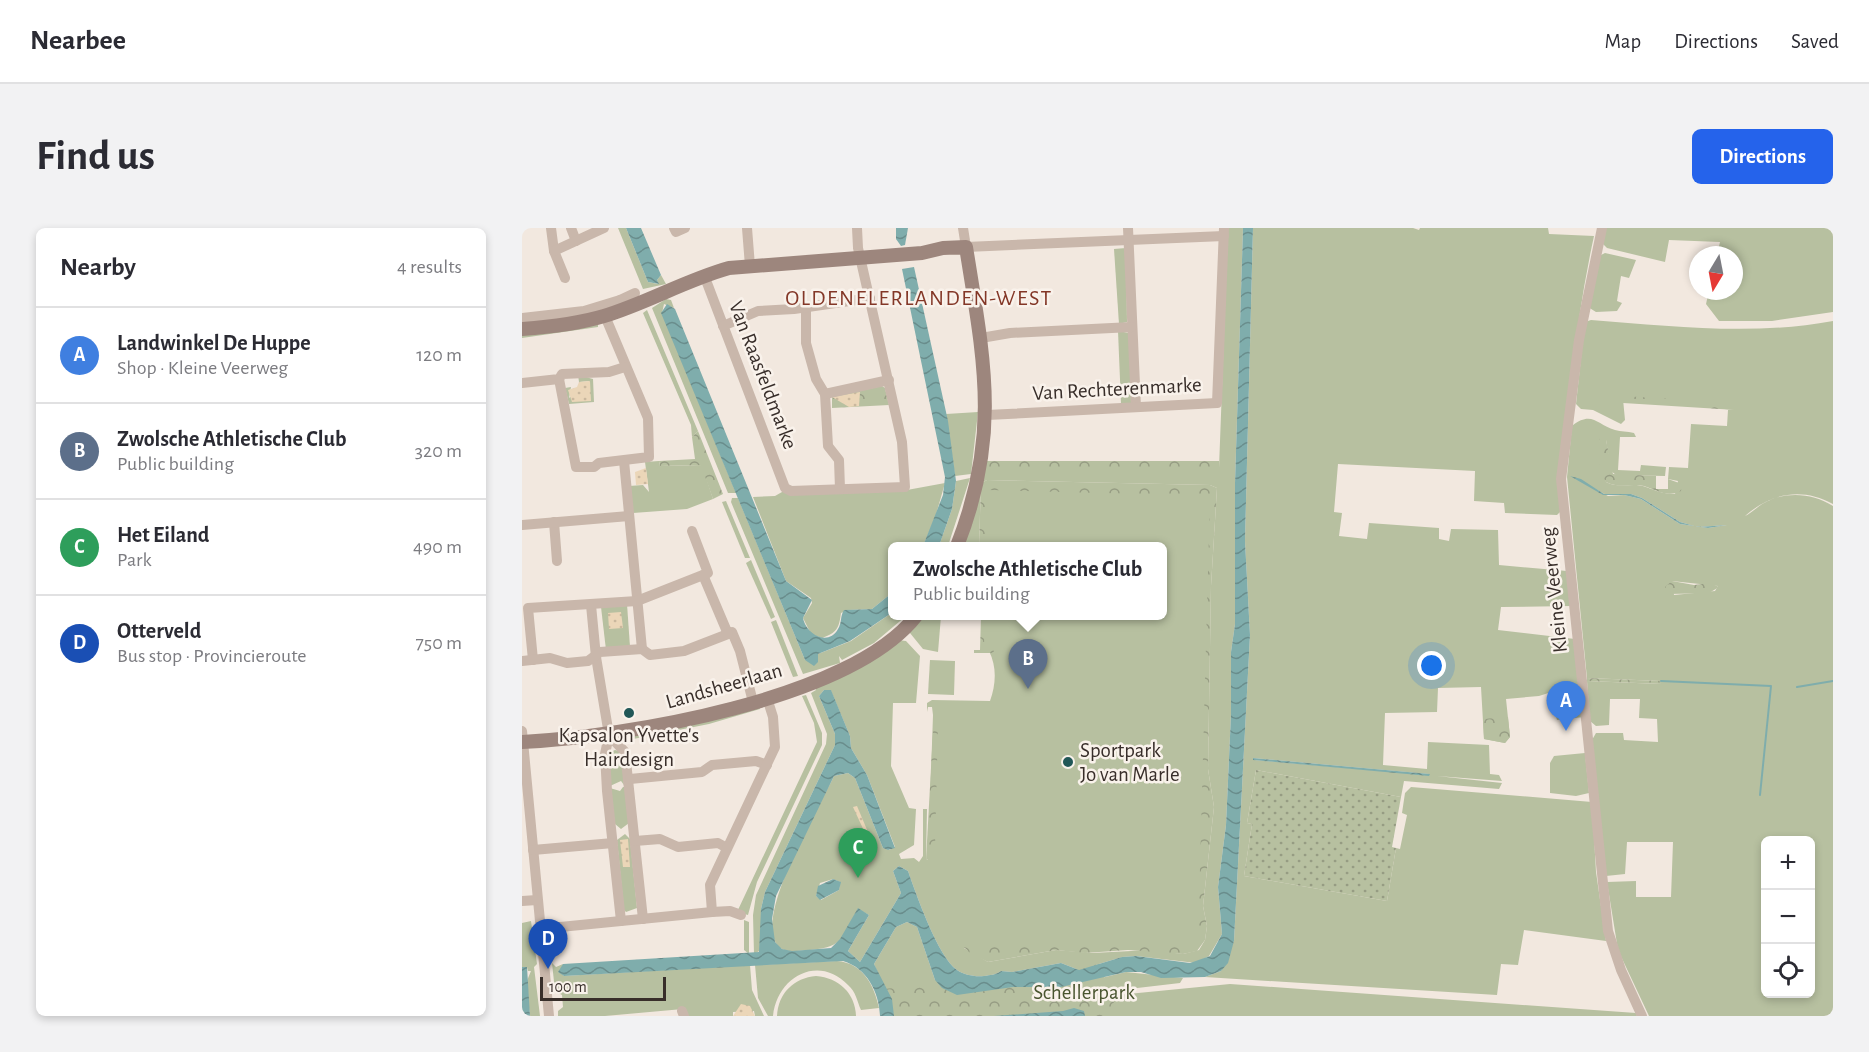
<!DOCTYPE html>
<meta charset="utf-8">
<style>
:root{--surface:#fff;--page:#f2f2f3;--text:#2b2b33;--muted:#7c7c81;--line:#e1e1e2;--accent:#2563eb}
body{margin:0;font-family:"Alegreya Sans",sans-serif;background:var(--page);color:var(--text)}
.controls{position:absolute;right:18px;bottom:18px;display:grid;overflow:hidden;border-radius:9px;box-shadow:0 3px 9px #0003}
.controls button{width:54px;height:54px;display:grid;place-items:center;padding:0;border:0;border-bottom:2px solid var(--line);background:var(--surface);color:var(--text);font:30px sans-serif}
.compass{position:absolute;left:1167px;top:18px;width:54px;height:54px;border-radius:50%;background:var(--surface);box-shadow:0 3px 9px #0003;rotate:190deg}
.scale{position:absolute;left:18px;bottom:15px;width:126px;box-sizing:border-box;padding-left:6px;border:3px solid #382e2a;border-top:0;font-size:16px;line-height:21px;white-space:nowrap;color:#382e2a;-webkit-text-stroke:4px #f9f2eb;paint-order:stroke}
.you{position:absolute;left:910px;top:438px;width:21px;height:21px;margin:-15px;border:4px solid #fff;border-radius:50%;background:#1a73e8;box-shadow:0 0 0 9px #1a73e833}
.badge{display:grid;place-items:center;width:39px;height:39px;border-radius:50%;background:var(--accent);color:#fff;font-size:20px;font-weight:700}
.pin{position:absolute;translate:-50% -50px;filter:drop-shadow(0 2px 3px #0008)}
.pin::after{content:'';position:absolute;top:32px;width:21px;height:18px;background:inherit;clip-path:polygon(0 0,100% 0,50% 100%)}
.popup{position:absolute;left:366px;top:314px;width:279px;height:78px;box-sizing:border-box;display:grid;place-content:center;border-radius:9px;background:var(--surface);filter:drop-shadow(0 2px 4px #0005);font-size:20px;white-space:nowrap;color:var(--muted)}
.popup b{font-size:22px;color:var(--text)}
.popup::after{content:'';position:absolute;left:50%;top:100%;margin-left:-12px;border:12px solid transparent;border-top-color:var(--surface)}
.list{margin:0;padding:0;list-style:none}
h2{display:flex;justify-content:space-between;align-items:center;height:78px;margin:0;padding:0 24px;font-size:26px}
h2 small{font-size:20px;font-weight:400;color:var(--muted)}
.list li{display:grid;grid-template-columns:39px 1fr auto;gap:18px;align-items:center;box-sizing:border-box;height:96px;padding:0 24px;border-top:2px solid var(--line)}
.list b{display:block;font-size:22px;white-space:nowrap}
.list p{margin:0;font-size:20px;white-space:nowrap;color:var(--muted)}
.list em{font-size:20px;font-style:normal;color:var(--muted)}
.icon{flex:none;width:33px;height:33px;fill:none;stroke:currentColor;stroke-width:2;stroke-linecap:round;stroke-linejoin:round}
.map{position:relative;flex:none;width:1311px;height:788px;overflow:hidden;border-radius:9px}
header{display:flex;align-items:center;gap:36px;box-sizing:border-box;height:84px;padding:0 30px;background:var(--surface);border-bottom:2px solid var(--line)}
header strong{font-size:28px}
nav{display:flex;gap:33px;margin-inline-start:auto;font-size:21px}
.intro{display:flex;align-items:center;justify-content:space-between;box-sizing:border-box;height:144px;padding:0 36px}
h1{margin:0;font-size:42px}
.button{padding:15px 27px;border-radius:9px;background:var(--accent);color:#fff;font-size:21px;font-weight:700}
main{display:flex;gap:36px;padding:0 36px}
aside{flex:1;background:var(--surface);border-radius:9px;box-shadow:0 3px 9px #0003}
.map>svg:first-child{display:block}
.grass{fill:#b7c0a0;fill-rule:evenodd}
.forest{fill:url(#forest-crowns)}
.sand{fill:url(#sand-dots)}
.garden{fill:url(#garden-dots)}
.water{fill:url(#water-waves)}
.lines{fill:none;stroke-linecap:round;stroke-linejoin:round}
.stream{stroke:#7fadac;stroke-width:2}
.street{stroke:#c9b7ab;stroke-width:10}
.secondary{stroke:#9d867d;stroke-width:14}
.poi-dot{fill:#215757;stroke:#f9f2eb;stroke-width:2}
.labels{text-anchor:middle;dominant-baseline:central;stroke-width:5;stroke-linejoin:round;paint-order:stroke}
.street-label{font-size:21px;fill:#382e2a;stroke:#f9f2eb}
.poi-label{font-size:21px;fill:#382e2a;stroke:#f9f2eb}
.park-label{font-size:21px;fill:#49552f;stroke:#f9f2eb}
.neighbourhood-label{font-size:22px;letter-spacing:1.5px;fill:#833727;stroke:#f9f2eb}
</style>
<header>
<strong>Nearbee</strong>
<nav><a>Map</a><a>Directions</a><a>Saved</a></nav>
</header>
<div class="intro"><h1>Find us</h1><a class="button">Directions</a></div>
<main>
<aside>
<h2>Nearby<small>4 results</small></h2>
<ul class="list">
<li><span class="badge" style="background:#3f7fe0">A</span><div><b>Landwinkel De Huppe</b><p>Shop · Kleine Veerweg</p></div><em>120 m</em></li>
<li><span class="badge" style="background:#5c6f8a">B</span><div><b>Zwolsche Athletische Club</b><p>Public building</p></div><em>320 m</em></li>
<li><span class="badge" style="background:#2e9e5b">C</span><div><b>Het Eiland</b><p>Park</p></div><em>490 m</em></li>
<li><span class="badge" style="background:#1a4fb4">D</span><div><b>Otterveld</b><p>Bus stop · Provincieroute</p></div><em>750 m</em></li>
</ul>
</aside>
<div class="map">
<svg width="1311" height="788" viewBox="0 0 1311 788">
<defs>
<pattern id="forest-crowns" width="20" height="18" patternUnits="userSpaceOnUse" patternTransform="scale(1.5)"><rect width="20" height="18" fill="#b7c0a0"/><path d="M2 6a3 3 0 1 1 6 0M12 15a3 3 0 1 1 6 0" fill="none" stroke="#969c83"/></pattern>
<pattern id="sand-dots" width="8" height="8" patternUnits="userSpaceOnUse" patternTransform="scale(1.5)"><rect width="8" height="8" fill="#ebd6b8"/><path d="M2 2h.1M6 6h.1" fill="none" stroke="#cab89e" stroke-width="1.8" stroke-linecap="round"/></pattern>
<pattern id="garden-dots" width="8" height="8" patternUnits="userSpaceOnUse" patternTransform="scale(1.5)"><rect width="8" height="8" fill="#b7c0a0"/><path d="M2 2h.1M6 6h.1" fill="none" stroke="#969c83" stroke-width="1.8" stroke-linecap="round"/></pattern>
<pattern id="water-waves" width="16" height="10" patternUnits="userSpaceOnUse" patternTransform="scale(1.5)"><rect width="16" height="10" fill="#7fadac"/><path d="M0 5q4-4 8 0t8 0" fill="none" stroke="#698d8c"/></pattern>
</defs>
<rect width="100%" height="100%" fill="#f2e8df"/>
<g class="grass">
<path d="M96 0H104L126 54 136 56 135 52 139 47 144 56 121 61Z"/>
<path d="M706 0H721L713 255V396L709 424V486L704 597 696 659 700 706 687 728 674 735 614 728 600 729 557 742 539 735 490 744 479 743C474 747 468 747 462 748 453 749 442 747 435 742 416 729 394 666 386 643L377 638 371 643 379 665 338 734 326 723 347 687 336 681C320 709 323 719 288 722 279 722 268 725 260 721 224 700 299 576 312 548L326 545 333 550 361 620 367 622 373 619 345 547 329 520 328 508 309 463 302 462 297 468 313 506V517L243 664 239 681V722L232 726 231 687 234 667 304 516 305 506 289 465 294 462 293 459 322 447 323 443 376 412 384 413 398 428 394 475H371L369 538 387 580 394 581 392 617 377 626 379 631 392 630 397 634 401 628V581H405L404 632H406L411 487 410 479H406L405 484V475L410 472 468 473C474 456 475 439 467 423L460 422 461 388H641V318H463L464 259 691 263 678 717H594L512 722 442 720 466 734 534 722 570 725 629 722 661 726 677 722 683 712 685 698 681 678 692 579 686 541 689 358 695 260 688 257 465 252 459 255 457 318H438L454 274 462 240H697ZM311 651 318 654 317 662 299 672 294 668 298 655Z"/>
<path d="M731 0H891L897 2 898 0H1026L1027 6 1072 8C1052 99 1045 190 1039 283L1035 287 983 285 982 275 952 273 953 243 816 236 812 284 820 285 817 308 845 311 847 295 917 300V311L927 313 929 301 976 302 977 337 1045 343 1049 378 979 379 976 402 1053 411 1062 489 1035 492 1033 485 1049 482 1047 463H1043L1042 460 1017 468 984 471 988 509 983 515 962 511 959 459 916 460 915 484 863 485 861 537 905 541 906 514 967 517 968 546 977 547 980 553 915 548 980 555 977 561 882 553 879 569 734 542 725 595 730 596 722 648 865 673 874 620 878 621 885 587 880 585 883 565 889 559 1070 574 1074 644 1084 713 1002 702 996 737 979 736 975 767 683 749 699 743 712 713 728 407 723 313ZM731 530 907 546V547L732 532Z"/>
<path d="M1084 0H1311V84L1250 93H1197L1184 76 1187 63H1212V27H1195L1198 14 1147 12 1143 34 1085 20 1081 16Z"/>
<path d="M604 20 605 94 597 96 592 21Z"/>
<path d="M1083 25 1114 32 1107 50 1099 48 1095 73 1100 75 1095 83 1074 84 1066 79 1077 28Z"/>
<path d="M144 71 149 72 152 80 142 76 140 85 214 265H206L130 80Z"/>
<path d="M125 82 176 203 170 209 169 197 121 85Z"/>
<path d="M1069 92C1149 98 1231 108 1311 93V276C1280 259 1249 265 1223 288 1228 286 1235 279 1242 275 1264 263 1290 265 1311 278V788H1127L1096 722 1085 654 1114 653V669H1149L1151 614H1105L1103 646 1084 648 1070 512 1074 505H1101L1102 512 1136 514 1135 491 1117 490 1118 471H1088L1087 497 1074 498 1068 493 1065 453 1139 456V453L1065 450 1045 249 1050 198C1070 182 1075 197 1093 202 1099 204 1105 203 1112 205L1114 209H1098L1096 242 1118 243 1119 237 1144 239 1143 248 1094 247 1089 243 1084 212 1077 214 1084 254C1097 261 1111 254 1124 259 1135 263 1141 266 1153 266L1156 253 1146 251 1147 239 1166 240 1169 196 1205 198 1206 182H1213L1101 171 1103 192 1099 196 1071 182 1059 181 1054 176 1063 94ZM1049 247 1082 266H1109L1120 270 1158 294 1176 299 1205 297 1186 300 1158 296 1119 271 1102 267 1086 268ZM1150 353 1196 358 1193 363 1152 367ZM1244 612H1288V766H1244Z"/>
<path d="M76 95V99L0 110V105Z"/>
<path d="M596 103 607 105 609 175 599 176Z"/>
<path d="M56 147 71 151 72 174 47 176 43 160 49 159 47 170 68 153 57 154Z"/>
<path d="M456 184 449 246 433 248 424 186Z"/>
<path d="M137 233 138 238 180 237 191 271 165 281 111 285 107 258 121 257 127 264 123 234Z"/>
<path d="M448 250 426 318H417L430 281 434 253Z"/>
<path d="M423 255 413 290 401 318H371V364L350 381 326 382 319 385C317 400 315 405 300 410L289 406 281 390 290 375 289 370 264 353 231 269 253 268 260 264 385 262Z"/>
<path d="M210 270H216L283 432 296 434V426L329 413 371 384V388H384L352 415 320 432 317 428 318 435 281 446 209 274Z"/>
<path d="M204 273 228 330H223L200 274Z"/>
<path d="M229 332 253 389 249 391 224 335Z"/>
<path d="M105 376 108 419 84 422 79 379Z"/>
<path d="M399 388H419L416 424 401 421 388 405V401Z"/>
<path d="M254 392 276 448 271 449 249 394Z"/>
<path d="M408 432 433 433 432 467 406 466Z"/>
<path d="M284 467 300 505V517L235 654 226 687 215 684 295 514 292 495 280 468Z"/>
<path d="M237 477 238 481 187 496 106 512 105 509Z"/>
<path d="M93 522 100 524 102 557 99 553 88 558 87 525Z"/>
<path d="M1063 525 1067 565 1054 568 1028 565V535L1032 528Z"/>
<path d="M101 559H106L107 595 99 601 93 596 88 560 98 563Z"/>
<path d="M103 606 108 611 115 680 104 684 102 682 95 612Z"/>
<path d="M222 692 227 694V726L222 722Z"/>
<path d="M9 693 15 736 12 739 18 788H8L4 755 9 743H6L5 739H0V695Z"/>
<path d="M385 694 395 699 413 752 546 758 604 744 661 750 658 755 564 766 371 779 352 736 374 699Z"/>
<path d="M315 733C341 735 352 757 357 780L339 782C335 773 334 764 326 757 296 726 255 749 251 788H246L236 770 233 737Z"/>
<path d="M30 735 34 739 41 736 39 745 42 748 228 737 230 762 242 788H233L232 783 211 784V788H166L161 781 83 788H36V783L41 779 40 767 33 763Z"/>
<path d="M294 748C317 750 333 765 334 788H255C256 765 272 750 294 748Z"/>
<path d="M708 756 1114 785 1115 788H587L565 770Z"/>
</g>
<g class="forest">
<path d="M360 158 363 160 367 177 310 180V169Z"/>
<path d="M1101 168 1214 175V182L1101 175Z"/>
<path d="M176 203 201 266 191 271 179 237 138 238 137 233 173 231 170 209Z"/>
<path d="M1079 208 1084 212 1091 246 1134 248V261H1146V251L1160 256 1159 263C1145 270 1135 262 1122 258 1109 255 1097 261 1084 254 1078 243 1073 220 1079 208Z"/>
<path d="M463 233H697V241L462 240Z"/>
<path d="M465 252 688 257 695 260 689 358 686 541 692 579 681 678 685 698 683 712 675 723 661 726 606 722 563 725 534 722 466 734 449 726 438 715 535 717 601 711 676 713 688 268 466 262 464 318H457L459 255Z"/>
<path d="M1150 353 1172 357 1188 355 1197 359 1187 365 1148 366 1143 359Z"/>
<path d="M459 388H463L462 419H471L472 425H452V422H458Z"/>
<path d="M1065 450 1139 453 1140 456 1065 453Z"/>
<path d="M412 485 416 495 413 620 410 631 404 632Z"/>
<path d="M986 489 988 509 983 515 962 511 961 491Z"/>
<path d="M577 736 597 788H366L361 761 530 746Z"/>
</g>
<g class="sand">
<path d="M68 153 69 173 50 174 46 162 55 159 57 154Z"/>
<path d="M338 164 337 178 327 179 310 169Z"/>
<path d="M124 240 126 256 114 257 113 244Z"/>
<path d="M99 384 101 400 87 401 86 385Z"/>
<path d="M335 578 351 616 349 618 331 579Z"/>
<path d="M106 611 108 639H101L98 612Z"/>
<path d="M219 776 228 778 233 788H211Z"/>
</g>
<path class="garden" d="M734 542 879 569 870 619 874 620 865 673 722 648 730 596 725 595Z"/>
<g class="water">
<path d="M104 0H119L139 47 135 52 137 56 126 54Z"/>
<path d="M374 0H386L383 17 379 18 374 11Z"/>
<path d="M721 0H731L723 313 728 407 712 713 706 735 699 743 683 749 639 750 619 744H604L539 759H491L435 767 420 760 413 752 395 699 385 694 374 699 352 736 370 771 372 788H358C357 764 345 740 321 733L42 748 36 744 41 736 237 724 239 681 243 664 313 517V506L297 468 302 462H309L328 508 329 520 345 547 373 620 366 622 361 620 333 550 326 545 312 548 254 668 250 691 253 714 260 721 270 723 309 720 318 711 336 680 347 687 326 723 338 734 379 665 371 643 377 638 386 643C394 666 416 729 435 742 442 747 453 749 462 748 468 747 474 747 479 743L490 744 539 735 557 742 600 729 614 728 668 735 688 728 700 706 696 659 704 597 709 486V424L713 396V255Z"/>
<path d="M392 39 426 193 434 253 430 281 417 318H401L421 267 423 249 380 41Z"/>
<path d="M145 76 153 81 264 353 290 372 281 390C284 406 306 419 316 401 320 395 318 388 322 382L350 381 371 364V384L328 413 296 426V434L292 438 283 432 139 85Z"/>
<path d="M1048 248 1059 251 1082 266H1109L1120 270 1158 294 1176 299 1205 297 1186 300 1158 296 1119 271 1102 267H1081Z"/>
<path d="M731 530 908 546 907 548 731 532Z"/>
<path d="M311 651 319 654 317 662 298 672 294 668 296 658Z"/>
<path d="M0 739H5L8 788H0Z"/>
<path d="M552 780 562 783 563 788H472L541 783Z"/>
</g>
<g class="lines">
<g class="stream">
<path d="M1139 453 1249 458 1238 567"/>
<path d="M1275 459 1311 453"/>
</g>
<g class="street">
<path d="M29 0 32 23 43 50"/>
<path d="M49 0 54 13"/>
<path d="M152 0 154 4 163 0"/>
<path d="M225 0 228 38"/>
<path d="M441 0 444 19 702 8"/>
<path d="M606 0 614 179"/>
<path d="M1080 0 1057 112 1039 251 1086 703 1099 742 1120 788"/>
<path d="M32 23 82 0"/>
<path d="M182 47 263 260 269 263 383 259 380 214 336 20 335 0"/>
<path d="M98 72 113 65"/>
<path d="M284 78V115L294 151 303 166 306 218 317 232 318 261"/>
<path d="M0 90 62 83 98 72 102 81"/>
<path d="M201 98 236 83 272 81 348 70"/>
<path d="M459 110 488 105 610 99"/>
<path d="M37 151 54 239H72L77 235 127 229 126 190 83 88"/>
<path d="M0 155 37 151 40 146 87 144 103 139"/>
<path d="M303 166 367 152"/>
<path d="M465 187 695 175 702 0"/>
<path d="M102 233 120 421"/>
<path d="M32 294 35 333"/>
<path d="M0 297 107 288"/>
<path d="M181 347 206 406 210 404 218 423 231 474"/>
<path d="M69 377 74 429 87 507 83 526 85 563 99 693"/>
<path d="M11 432 6 380 115 373 181 347 186 345 170 303"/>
<path d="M0 433 28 430 45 435 66 433 78 424 120 421 128 427 162 423 206 406"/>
<path d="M0 503 27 788"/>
<path d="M87 507 103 524 121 691"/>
<path d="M108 551 180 544 190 537 234 533 245 537"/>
<path d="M113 613 138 611 156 619 196 615 205 620"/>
<path d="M11 622 91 615"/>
<path d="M0 673 15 672"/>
<path d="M190 684 188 657 253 519 251 489 245 470"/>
<path d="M18 701 190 684 208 683 219 687"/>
<path d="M160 783 162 788"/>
</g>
<g class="secondary">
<path d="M0 101C28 99 55 96 82 88 125 75 164 52 207 40L400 25 421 20 444 19C462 132 479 207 435 318"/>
<path d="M0 514C103 509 328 472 394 388"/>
</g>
</g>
<g class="poi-dot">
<circle cx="107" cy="485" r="6"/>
<circle cx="546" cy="534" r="6"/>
</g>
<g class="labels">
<g class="street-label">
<text transform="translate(241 147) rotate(69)">Van Raasfeldmarke</text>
<text transform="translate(595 161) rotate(-3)">Van Rechterenmarke</text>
<text transform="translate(1032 362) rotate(-96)">Kleine Veerweg</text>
<text transform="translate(202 458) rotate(-16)">Landsheerlaan</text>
</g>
<g class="poi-label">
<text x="107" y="507">Kapsalon Yvette's<tspan x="107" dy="24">Hairdesign</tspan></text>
<text x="558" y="522" text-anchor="start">Sportpark<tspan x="558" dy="24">Jo van Marle</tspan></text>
</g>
<g class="park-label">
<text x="562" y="764">Schellerpark</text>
</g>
<g class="neighbourhood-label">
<text x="397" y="70">OLDENELERLANDEN-WEST</text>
</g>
</g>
</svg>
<div class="controls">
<button>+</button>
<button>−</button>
<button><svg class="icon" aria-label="locate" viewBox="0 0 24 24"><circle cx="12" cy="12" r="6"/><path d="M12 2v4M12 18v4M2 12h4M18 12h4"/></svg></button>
</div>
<svg class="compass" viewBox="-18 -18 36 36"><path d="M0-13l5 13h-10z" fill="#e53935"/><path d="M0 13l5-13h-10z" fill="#7c7c81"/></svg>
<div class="scale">100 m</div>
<div class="you"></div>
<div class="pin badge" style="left:1044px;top:503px;background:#3f7fe0">A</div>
<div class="pin badge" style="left:506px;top:461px;background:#5c6f8a">B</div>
<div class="popup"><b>Zwolsche Athletische Club</b>Public building</div>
<div class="pin badge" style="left:336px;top:650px;background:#2e9e5b">C</div>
<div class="pin badge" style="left:26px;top:741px;background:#1a4fb4">D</div>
</div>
</main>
